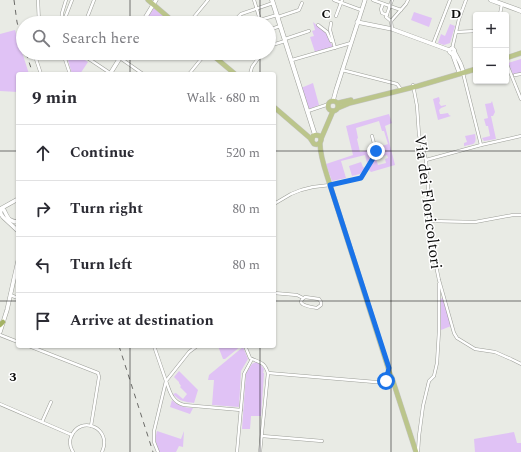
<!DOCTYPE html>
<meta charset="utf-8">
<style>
:root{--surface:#fff;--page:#f7f7f7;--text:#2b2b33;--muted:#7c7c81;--line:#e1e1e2}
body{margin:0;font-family:Spectral,serif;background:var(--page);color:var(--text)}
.controls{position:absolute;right:12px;top:12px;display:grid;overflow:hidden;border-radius:4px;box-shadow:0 1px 3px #0004}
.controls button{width:36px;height:36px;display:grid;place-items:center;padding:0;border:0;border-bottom:1px solid var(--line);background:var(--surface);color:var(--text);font:20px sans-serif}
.stop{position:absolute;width:12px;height:12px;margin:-9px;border:3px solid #1a73e8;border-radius:50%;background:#fff}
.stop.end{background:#1a73e8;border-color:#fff;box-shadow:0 1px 4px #0008}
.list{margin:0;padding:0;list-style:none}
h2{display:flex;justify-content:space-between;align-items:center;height:52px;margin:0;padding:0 16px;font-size:17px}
h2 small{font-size:13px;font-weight:400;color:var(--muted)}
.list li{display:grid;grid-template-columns:26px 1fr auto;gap:12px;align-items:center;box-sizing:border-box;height:56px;padding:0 16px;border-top:1px solid var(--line)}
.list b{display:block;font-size:15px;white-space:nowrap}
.list em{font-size:13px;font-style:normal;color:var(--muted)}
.icon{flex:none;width:22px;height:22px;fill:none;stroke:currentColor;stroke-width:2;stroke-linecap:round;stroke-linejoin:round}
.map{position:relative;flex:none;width:521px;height:452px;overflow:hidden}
.search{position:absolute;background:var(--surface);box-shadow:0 1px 3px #0004;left:16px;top:16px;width:260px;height:44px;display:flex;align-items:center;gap:10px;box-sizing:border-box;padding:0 14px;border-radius:22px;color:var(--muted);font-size:15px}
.panel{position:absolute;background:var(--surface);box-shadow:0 1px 3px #0004;left:16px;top:72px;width:260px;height:276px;border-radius:4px}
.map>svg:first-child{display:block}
.green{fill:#e0c2f5}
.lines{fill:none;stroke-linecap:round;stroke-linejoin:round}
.minor-casing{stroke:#9d9f99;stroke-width:3.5}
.tertiary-casing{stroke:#9d9f99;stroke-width:4.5}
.secondary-casing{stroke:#9d9f99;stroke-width:5}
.primary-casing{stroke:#c5c5c5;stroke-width:5.5}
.trunk-casing{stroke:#c5c5c5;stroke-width:5.5}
.minor{stroke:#fff;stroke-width:2.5}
.tertiary{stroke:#fff;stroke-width:3.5}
.secondary{stroke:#fff;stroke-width:4}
.primary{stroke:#bbc58b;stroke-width:4.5}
.trunk{stroke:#a4b264;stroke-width:4.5}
.rail{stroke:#6a6a67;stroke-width:1;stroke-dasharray:5 5;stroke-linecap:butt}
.route{stroke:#1a73e8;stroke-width:5}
.grid{fill:none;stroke:#0d0d0c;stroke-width:1;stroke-opacity:0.55}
.labels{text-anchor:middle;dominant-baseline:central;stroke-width:3;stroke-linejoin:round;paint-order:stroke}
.street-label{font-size:16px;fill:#0d0d0c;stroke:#fff}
.grid-label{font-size:13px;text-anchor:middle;font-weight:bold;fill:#0d0d0c;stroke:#fff;stroke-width:3;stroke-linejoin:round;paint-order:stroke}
</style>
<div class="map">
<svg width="521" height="452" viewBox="0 0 521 452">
<rect width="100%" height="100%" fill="#e9ebe5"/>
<g class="green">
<path d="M154 8 171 23H144Z"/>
<path d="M414 12 432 18 429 27 411 20Z"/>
<path d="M313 22 326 33 333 47 315 52 310 37 314 36 312 31 315 30Z"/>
<path d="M450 24 455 26 450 43 444 45 438 43 441 34 445 36Z"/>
<path d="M15 30 29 74H18V92L0 91V34Z"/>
<path d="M66 53H74L88 62 80 74H72Z"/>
<path d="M521 59V73L513 75 508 63Z"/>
<path d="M313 83 319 105 309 109 301 88Z"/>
<path d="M439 97 440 101 439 103 441 106 446 105V106L441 108 439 110 440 114H442L448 113 449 115 451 116 438 120 433 99Z"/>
<path d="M492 101 495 112 493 116H491L496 139 484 141 482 138 490 136 488 126H486L484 119 488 118 485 104 491 103Z"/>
<path d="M389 114 392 123 385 126 395 165 371 172 369 170V169L374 160 376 159 378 165 386 163 385 159 388 158 387 155 376 158 377 154 376 148 388 144 384 131H382L379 121 356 128 358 138 357 139 360 152 373 149V154L367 163 365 155 341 161 346 178 332 181 326 164 353 155 346 126Z"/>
<path d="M475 134C477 145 474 144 464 146V143L467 142 465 136Z"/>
<path d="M361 162 363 167 365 168 360 174 352 176 349 166Z"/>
<path d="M443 298 451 326 441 330 440 299Z"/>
<path d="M218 346H221L222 347 225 346H241L225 359H223Z"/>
<path d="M243 347 248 359 241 371 239 407 212 405 214 380H208L209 375Z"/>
<path d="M256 362 261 365 264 369 263 373H264L261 416H251L250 429H242L246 373 252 364Z"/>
<path d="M179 371 198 390 194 403C185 402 179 401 173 394L176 393 183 399 187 394 180 387 181 386 179 383V382L174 377Z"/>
<path d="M172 400C178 406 185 408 193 408L190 414 170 407Z"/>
<path d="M157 431 181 439 184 431 183 447 179 446 176 452H159L155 439Z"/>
<path d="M514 432 517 443H521V452H475L474 439Z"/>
</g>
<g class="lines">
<g class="minor-casing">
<g id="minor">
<path d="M38 0 39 23"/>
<path d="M254 0 261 23"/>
<path d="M334 0 361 10"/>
<path d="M373 0 401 10"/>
<path d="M383 4 381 9 382 13 387 15"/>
<path d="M500 14 502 4"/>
<path d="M336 16 342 0"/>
<path d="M278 17 299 10 302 3"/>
<path d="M260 20 277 15"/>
<path d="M391 21 386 17 392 0"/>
<path d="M61 23 62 13 66 0"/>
<path d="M65 23V18L72 0"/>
<path d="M85 23 94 0"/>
<path d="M189 23 208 0"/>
<path d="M232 23 241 14 273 3"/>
<path d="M331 23 330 30 335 48"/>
<path d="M318 25 327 32 331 41H333"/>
<path d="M392 29 391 21 406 4 408 0"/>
<path d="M269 30 280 26"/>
<path d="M456 32 476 31"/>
<path d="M285 39 309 31"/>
<path d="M433 44 450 0"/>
<path d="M269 46 285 41"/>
<path d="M452 49 459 19 466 0"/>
<path d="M34 53 41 74"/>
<path d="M63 53 70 74"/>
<path d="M80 53 110 73"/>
<path d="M120 58 143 74"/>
<path d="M292 60 351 43"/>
<path d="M506 62 521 99"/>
<path d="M342 70 397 84 400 88"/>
<path d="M463 73 481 145"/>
<path d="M189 74 206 53"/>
<path d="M250 74 252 67 262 53"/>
<path d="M515 75 521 74"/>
<path d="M413 85 417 106 419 135 426 160 428 188 430 237 439 280 454 333 457 338 475 349 495 352 511 359 521 364"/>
<path d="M308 111 329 104"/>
<path d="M426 160 481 145 521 136"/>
<path d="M274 204 291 194 301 190 313 187 330 185 361 178 375 155 376 151 372 136"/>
<path d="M429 221 475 222 513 215H521"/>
<path d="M274 293 297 295 303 298"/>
<path d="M10 295 18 298"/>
<path d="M305 297 319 299 321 302V305L317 308C312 307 293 305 305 297Z"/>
<path d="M0 335 18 342"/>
<path d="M29 346 98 373 99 377 91 426"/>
<path d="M154 346 166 381 154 431V442L158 452"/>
<path d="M197 346 189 352 166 381C170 392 172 402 184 405L241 410"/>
<path d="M245 346 250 358C260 363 264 361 268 373L260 452"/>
<path d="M268 373 387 383"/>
<path d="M0 404 72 435"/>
<path d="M42 422 51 402"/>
<path d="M262 436 322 441"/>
<path d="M73 452C70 447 69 442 71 437 80 414 113 428 102 452"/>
<path d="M237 452 244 374 252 359"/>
<path d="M418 452 419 436 423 406 429 381 434 376 437 363 439 331V284"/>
</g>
</g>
<g class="tertiary-casing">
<g id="tertiary">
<path d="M357 22 392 29 449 50"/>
<path d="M142 23 156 0"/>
<circle cx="452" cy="51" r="2.5"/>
<path d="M452 53 456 64 459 72 463 73C463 65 457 58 454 51"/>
<path d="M110 74 123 53"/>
<path d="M333 101 336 90 365 0"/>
<path d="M0 209 1 214 3 217 18 231"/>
<path d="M0 209 4 210C8 218 8 221 18 222"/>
<path d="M0 209 18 199"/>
<path d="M0 332 7 310 18 261"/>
</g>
</g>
<g class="secondary-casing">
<g id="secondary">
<path d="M272 0 315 135"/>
<path d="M491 0 521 11"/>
</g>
</g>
<g class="primary-casing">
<g id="primary">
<path d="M148 0 175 23"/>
<path d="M210 53 235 74"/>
<path d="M506 58 521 53"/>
<circle cx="333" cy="106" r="5"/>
<path d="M338 103 351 100"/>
<path d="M274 107 310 138 314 144C319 146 323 141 320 136L316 135 313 136 312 140"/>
<path d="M338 108 350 103 418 86 476 69"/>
<path d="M321 139 333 111"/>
<path d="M320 143C320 157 326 172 330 185L391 377"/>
<path d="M392 379 391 381 388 383 386 381 385 379 386 377 388 376H391L392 378 416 452"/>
</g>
</g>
<g class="trunk-casing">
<path id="trunk" d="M0 325 3 322"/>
</g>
<use href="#minor" class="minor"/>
<use href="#tertiary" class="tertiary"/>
<use href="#secondary" class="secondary"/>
<use href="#primary" class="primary"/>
<use href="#trunk" class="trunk"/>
<g class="rail">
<path d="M14 0 17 22 23 46"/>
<path d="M26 53 33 74"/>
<path d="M119 346 153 452"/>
</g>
</g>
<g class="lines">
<path class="route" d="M376 151 375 155 361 178 330 185 389 368 387 376 385 378 386 381"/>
</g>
<path class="grid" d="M130 0V23M260 0V23M391 0V452M130 53V74M260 53V74M0 151H18M274 151H521M0 301H18M274 301H521M130 346V452M260 346V452"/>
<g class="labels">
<g class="street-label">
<text transform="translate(428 202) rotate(83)">Via dei Floricoltori</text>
</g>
</g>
<g class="grid-label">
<text x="326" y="18">C</text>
<text x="456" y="18">D</text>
<text x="13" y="381">3</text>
</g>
</svg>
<div class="controls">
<button>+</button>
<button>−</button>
</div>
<div class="stop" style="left:386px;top:381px"></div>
<div class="stop end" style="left:376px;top:151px"></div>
<div class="search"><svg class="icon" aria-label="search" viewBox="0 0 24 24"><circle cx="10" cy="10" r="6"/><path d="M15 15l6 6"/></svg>Search here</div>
<section class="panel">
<h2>9 min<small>Walk · 680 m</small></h2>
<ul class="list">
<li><svg class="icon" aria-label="ahead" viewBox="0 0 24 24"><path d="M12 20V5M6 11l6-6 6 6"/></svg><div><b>Continue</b></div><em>520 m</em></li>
<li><svg class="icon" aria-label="right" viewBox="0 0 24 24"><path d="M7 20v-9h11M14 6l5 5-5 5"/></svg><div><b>Turn right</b></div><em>80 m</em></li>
<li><svg class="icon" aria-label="left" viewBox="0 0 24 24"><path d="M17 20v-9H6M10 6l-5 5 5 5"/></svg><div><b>Turn left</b></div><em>80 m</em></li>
<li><svg class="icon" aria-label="arrive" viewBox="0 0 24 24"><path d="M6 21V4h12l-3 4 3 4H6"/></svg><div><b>Arrive at destination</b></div></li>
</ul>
</section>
</div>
